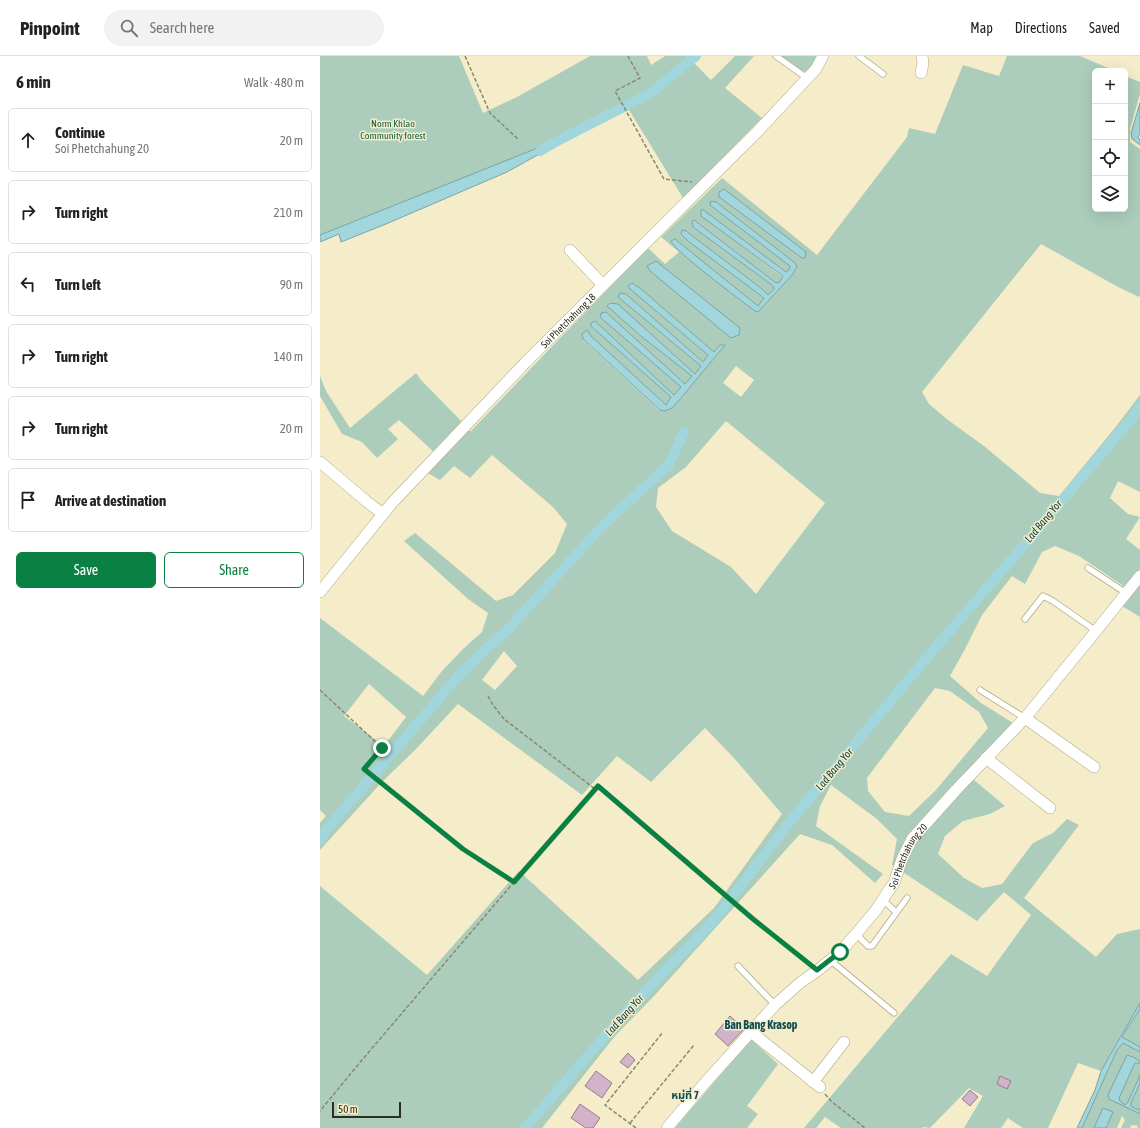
<!DOCTYPE html>
<meta charset="utf-8">
<style>
:root{--surface:#fff;--page:#f2f2f2;--text:#222;--muted:#767676;--line:#e0e0e0;--accent:#0b8043}
body{margin:0;font-family:"Asap Condensed","Noto Sans Thai",sans-serif;background:var(--page);color:var(--text)}
.controls{position:absolute;right:12px;top:12px;display:grid;overflow:hidden;border-radius:6px;box-shadow:0 4px 16px #0002}
.controls button{width:36px;height:36px;display:grid;place-items:center;padding:0;border:0;border-bottom:1px solid var(--line);background:var(--surface);color:var(--text);font:20px sans-serif}
.scale{position:absolute;left:12px;bottom:10px;width:69px;box-sizing:border-box;padding-left:4px;border:2px solid #302d1f;border-top:0;font-size:11px;line-height:14px;white-space:nowrap;color:#302d1f;-webkit-text-stroke:3px #f5edc9;paint-order:stroke}
.stop{position:absolute;width:12px;height:12px;margin:-9px;border:3px solid #0b8043;border-radius:50%;background:#fff}
.stop.end{background:#0b8043;border-color:#fff;box-shadow:0 1px 4px #0008}
.list{margin:0;padding:0;list-style:none}
h2{display:flex;justify-content:space-between;align-items:center;height:52px;margin:0;padding:0 16px;font-size:17px}
h2 small{font-size:13px;font-weight:400;color:var(--muted)}
.list li{display:grid;grid-template-columns:26px 1fr auto;gap:12px;align-items:center;box-sizing:border-box;height:64px;margin:0 8px 8px;padding:0 8px;border:1px solid var(--line);border-radius:6px}
.list b{display:block;font-size:15px;white-space:nowrap}
.list p{margin:0;font-size:13px;white-space:nowrap;color:var(--muted)}
.list em{font-size:13px;font-style:normal;color:var(--muted)}
.actions{display:flex;gap:8px;padding:12px 16px}
.actions a{flex:1;padding:9px 0;border:1px solid var(--accent);border-radius:6px;text-align:center;font-size:14px;color:var(--accent)}
.actions .main{background:var(--accent);color:#fff}
.icon{flex:none;width:22px;height:22px;fill:none;stroke:currentColor;stroke-width:2;stroke-linecap:round;stroke-linejoin:round}
.map{position:relative;flex:none;width:820px;height:1072px;overflow:hidden}
header{display:flex;align-items:center;gap:24px;box-sizing:border-box;height:56px;padding:0 20px;background:var(--surface);border-bottom:1px solid var(--line)}
header strong{font-size:19px}
nav{display:flex;gap:22px;margin-inline-start:auto;font-size:14px}
.search{width:280px;height:36px;background:var(--page);display:flex;align-items:center;gap:10px;box-sizing:border-box;padding:0 14px;border-radius:22px;color:var(--muted);font-size:15px}
main{display:flex}
aside{flex:1;background:var(--surface)}
.map>svg:first-child{display:block}
.green{fill:#accdbb;fill-rule:evenodd}
.water{fill:#a1d6dc;stroke:#7fa3a3}
.lines{fill:none;stroke-linecap:round;stroke-linejoin:round}
.canal{stroke:#a1d6dc;stroke-width:10}
.building{fill:#d2b3ca;stroke:#977a90}
.lane-casing{stroke:#b1a987;stroke-width:7}
.street-casing{stroke:#b1a987;stroke-width:12}
.path{stroke:#8c876e;stroke-width:1.5;stroke-dasharray:4 2;stroke-linecap:butt}
.lane{stroke:#fff;stroke-width:5.5}
.street{stroke:#fff;stroke-width:11}
.route{stroke:#0b8043;stroke-width:5}
.labels{text-anchor:middle;dominant-baseline:central;stroke-width:3;stroke-linejoin:round;paint-order:stroke}
.park-label{font-size:10px;fill:#195f41;stroke:#f5edc9}
.street-label{font-size:10px;fill:#302d1f;stroke:#f5edc9}
.water-label{font-size:11px;font-style:italic;fill:#124348;stroke:#f5edc9}
.neighbourhood-label{font-size:11px;font-weight:bold;fill:#104e54;stroke:#f5edc9}
.quarter-label{font-size:12px;font-weight:bold;fill:#104e54;stroke:#f5edc9}
</style>
<header>
<strong>Pinpoint</strong>
<div class="search"><svg class="icon" aria-label="search" viewBox="0 0 24 24"><circle cx="10" cy="10" r="6"/><path d="M15 15l6 6"/></svg>Search here</div>
<nav><a>Map</a><a>Directions</a><a>Saved</a></nav>
</header>
<main>
<aside>
<h2>6 min<small>Walk · 480 m</small></h2>
<ul class="list">
<li><svg class="icon" aria-label="ahead" viewBox="0 0 24 24"><path d="M12 20V5M6 11l6-6 6 6"/></svg><div><b>Continue</b><p>Soi Phetchahung 20</p></div><em>20 m</em></li>
<li><svg class="icon" aria-label="right" viewBox="0 0 24 24"><path d="M7 20v-9h11M14 6l5 5-5 5"/></svg><div><b>Turn right</b></div><em>210 m</em></li>
<li><svg class="icon" aria-label="left" viewBox="0 0 24 24"><path d="M17 20v-9H6M10 6l-5 5 5 5"/></svg><div><b>Turn left</b></div><em>90 m</em></li>
<li><svg class="icon" aria-label="right" viewBox="0 0 24 24"><path d="M7 20v-9h11M14 6l5 5-5 5"/></svg><div><b>Turn right</b></div><em>140 m</em></li>
<li><svg class="icon" aria-label="right" viewBox="0 0 24 24"><path d="M7 20v-9h11M14 6l5 5-5 5"/></svg><div><b>Turn right</b></div><em>20 m</em></li>
<li><svg class="icon" aria-label="arrive" viewBox="0 0 24 24"><path d="M6 21V4h12l-3 4 3 4H6"/></svg><div><b>Arrive at destination</b></div></li>
</ul>
<div class="actions"><a class="main">Save</a><a>Share</a></div>
</aside>
<div class="map">
<svg width="820" height="1072" viewBox="0 0 820 1072">
<rect width="100%" height="100%" fill="#f5edc9"/>
<g class="green">
<path d="M0 0H139L163 57 197 41 270 0H327L331 9 345 0H367L391 24 415 0H434L405 32 442 62 363 142 309 54 189 104 0 179Z"/>
<path d="M451 0H498L487 17Z"/>
<path d="M687 0H760L795 15H775V153H805V20L820 26V38L810 73V86L820 93V239L819 241 798 231 721 188 602 336 609 348 628 364 664 390 720 437 739 440 794 373 820 339V436L798 425 790 442 808 458 820 461 806 483 820 494V513L805 531 759 500 735 490 722 496 705 528 692 520 662 559 645 593 630 620 661 647 693 667 654 724 685 750 670 758 643 765 625 780 618 798 644 822 662 832 682 828 713 787 733 777 747 763 759 769 704 842 776 901 797 878 820 873V947L781 1015 758 1007 728 1072H703L688 1062 681 1072H644L663 1040 649 1032 610 1072 603 1071 602 1072H521L505 1061 496 1072H484L631 898 667 920 711 859 684 836 657 865 572 809 577 783 557 763 511 729 500 750 496 770 563 818 555 827 512 789 480 778 335 939 295 980 222 1072H0V830L107 919 199 815 318 924 394 852 462 758 414 702 385 672 331 726 297 700 262 739 138 648 96 693 61 727 0 794V767L6 760 0 754V562L103 640 122 615 143 593 162 576 168 557 148 543 84 485 95 477 176 545 193 539 235 497 247 468 233 451 172 399 150 422 134 410 120 424 108 417 146 375H151L242 280 328 192 345 208 359 196 341 181 402 122 497 199 587 81 589 72 615 78 643 9 679 20ZM393 145 396 146 474 206 477 210 473 218 438 256 355 183 438 250 444 242 361 179 366 175 442 233 448 239 455 233 452 229 373 171 372 165 374 164 456 227 460 226 463 221 381 160 383 154 466 216 470 214 471 210 391 149ZM310 233H321L394 296 400 289H405L402 293 352 352 339 354 263 284 262 278 267 274 271 280 346 349 351 341 271 270 275 265 354 339 362 331 280 261 286 256 365 328 372 320 322 281 287 250 298 248 375 318 381 310 298 241 306 238 383 306 388 299ZM416 310 434 324 421 341 403 327ZM406 365 505 447 436 538 411 511 352 475 336 451 338 432 366 411ZM184 595 197 610 175 634 162 624ZM49 628 86 661 64 690 24 660ZM615 632 630 635 659 656 668 672 615 735 589 760 565 756 548 735 547 722Z"/>
<path d="M96 317 101 324 143 367 114 396 79 364 68 373 78 383 57 402 42 386 22 378 0 340V320L6 335 30 372Z"/>
<path d="M820 528V561L802 550Z"/>
<path d="M820 953V991L802 982Z"/>
<path d="M431 983 458 1008 427 1050 438 1058 427 1072H355Z"/>
<path d="M803 987 820 996V1072H817L818 1070 812 1069 810 1072H801L805 1064 802 1060 797 1072H786L788 1068 783 1052 774 1072H762L797 994Z"/>
</g>
<g class="water">
<path d="M820 47V77L818 81 820 84V89L812 83 811 77Z"/>
<path d="M230 87 232 91 187 116 66 168 21 186 19 178 0 186V179Z"/>
<path d="M404 133 486 196 485 202H482L399 141V136Z"/>
<path d="M391 145 396 146 474 206 477 210 473 218 438 256 435 255C422 245 355 196 351 185L355 183 438 250 444 242 368 185 361 178 362 174 366 175 442 233 448 239 454 233 452 229 373 171 372 165 374 164 456 227 460 226 463 220 381 160V156L382 153 466 216 469 214 470 210 390 149Z"/>
<path d="M336 205 420 272 419 279 411 282 330 215 327 210Z"/>
<path d="M312 227 321 233 394 296 400 289H405L361 342 352 352 345 355 340 354 263 283 262 278 267 274 271 280 346 349 351 341 271 270V267L275 265 354 339 361 331 280 261 281 257 286 256 365 328 372 320 322 281 287 250 290 247 298 248 375 318 381 310 298 241 300 237 306 238 383 306 388 299 310 233 308 230Z"/>
<path d="M820 947V953L802 981 820 991V996L803 987 797 994 762 1072H757L775 1034 781 1015Z"/>
<path d="M807 999 813 1001 820 1005V1007H815L799 1042 800 1045 805 1049 808 1046 820 1019V1027L811 1047V1050L818 1054 820 1052V1058L789 1043 788 1039Z"/>
<path d="M783 1052 793 1056 786 1072H774Z"/>
</g>
<g class="lines">
<g class="canal">
<path d="M220 95 243 82 329 38 376 0"/>
<path d="M0 784 6 774 140 618 191 570 285 467 348 410 364 376"/>
<path d="M205 1072 313 948 395 863 469 767 609 599 719 472 812 362 820 350"/>
</g>
</g>
<g class="building">
<path d="M410 960 424 973 408 990 395 978Z"/>
<path d="M308 997 315 1004 308 1012 300 1006Z"/>
<path d="M276 1015 292 1027 282 1042 265 1030Z"/>
<path d="M680 1020 691 1025 687 1033 677 1028Z"/>
<path d="M650 1034 658 1041 650 1050 642 1043Z"/>
<path d="M260 1048 280 1062 273 1072H266L251 1062Z"/>
</g>
<g class="lines">
<g class="lane-casing">
<g id="lane">
<path d="M456 0 487 22"/>
<path d="M539 0 563 18"/>
<path d="M768 512 806 537"/>
<path d="M705 563 723 540 733 545 776 575"/>
<path d="M660 634 705 662"/>
<path d="M563 844 576 856"/>
<path d="M536 878 548 890H552L587 842"/>
<path d="M510 904 574 957"/>
<path d="M418 910 455 949"/>
</g>
</g>
<g class="street-casing">
<g id="street">
<path d="M601 17 603 8 602 0"/>
<path d="M250 194 283 229"/>
<path d="M0 406 46 445 63 458"/>
<path id="s1" d="M0 536 72 447 205 307 438 75 496 13 503 0"/>
<path d="M705 662 774 711"/>
<path d="M666 702 730 752"/>
<path d="M431 976 500 1031"/>
<path d="M493 1026 524 986"/>
<path id="s2" d="M347 1072 384 1028 455 949 481 926 497 915 520 896 536 878 556 854 569 834 574 827 582 803 592 783 636 734 705 662 776 575 820 520"/>
</g>
</g>
<g class="path">
<path d="M145 0 170 57 199 84"/>
<path d="M308 0 320 22 295 35 344 123 372 126"/>
<path d="M0 634 62 692 44 713 143 793 194 826 42 1004 0 1055"/>
<path d="M168 640 173 649 184 663 275 733"/>
<path d="M194 826 278 730 433 863 490 908"/>
<path d="M505 1038 511 1045 545 1072"/>
<path d="M310 1067 374 989"/>
<path d="M316 1072 285 1049 343 976"/>
</g>
<use href="#lane" class="lane"/>
<use href="#street" class="street"/>
</g>
<g class="lines">
<path class="route" d="M62 692 44 713 143 793 194 826 278 730 433 863 497 914 520 896"/>
</g>
<g class="labels">
<g class="park-label">
<text x="73" y="67">Norm Khlao<tspan x="73" dy="12">Community forest</tspan></text>
</g>
<g class="street-label">
<text stroke="none"><textPath href="#s1" startOffset="368">Soi Phetchahung 18</textPath></text>
<text stroke="none"><textPath href="#s2" startOffset="366">Soi Phetchahung 20</textPath></text>
</g>
<g class="water-label">
<text transform="translate(723 465) rotate(-50)">Lad Bang Yor</text>
<text transform="translate(514 713) rotate(-50)">Lad Bang Yor</text>
<text transform="translate(304 959) rotate(-48)">Lad Bang Yor</text>
</g>
<g class="neighbourhood-label">
<text x="365" y="1039">หมู่ที่ 7</text>
</g>
<g class="quarter-label">
<text x="441" y="969">Ban Bang Krasop</text>
</g>
</g>
</svg>
<div class="controls">
<button>+</button>
<button>−</button>
<button><svg class="icon" aria-label="locate" viewBox="0 0 24 24"><circle cx="12" cy="12" r="6"/><path d="M12 2v4M12 18v4M2 12h4M18 12h4"/></svg></button>
<button><svg class="icon" aria-label="layers" viewBox="0 0 24 24"><path d="M12 4l9 5-9 5-9-5zM3 14l9 5 9-5"/></svg></button>
</div>
<div class="scale">50 m</div>
<div class="stop" style="left:520px;top:896px"></div>
<div class="stop end" style="left:62px;top:692px"></div>
</div>
</main>
